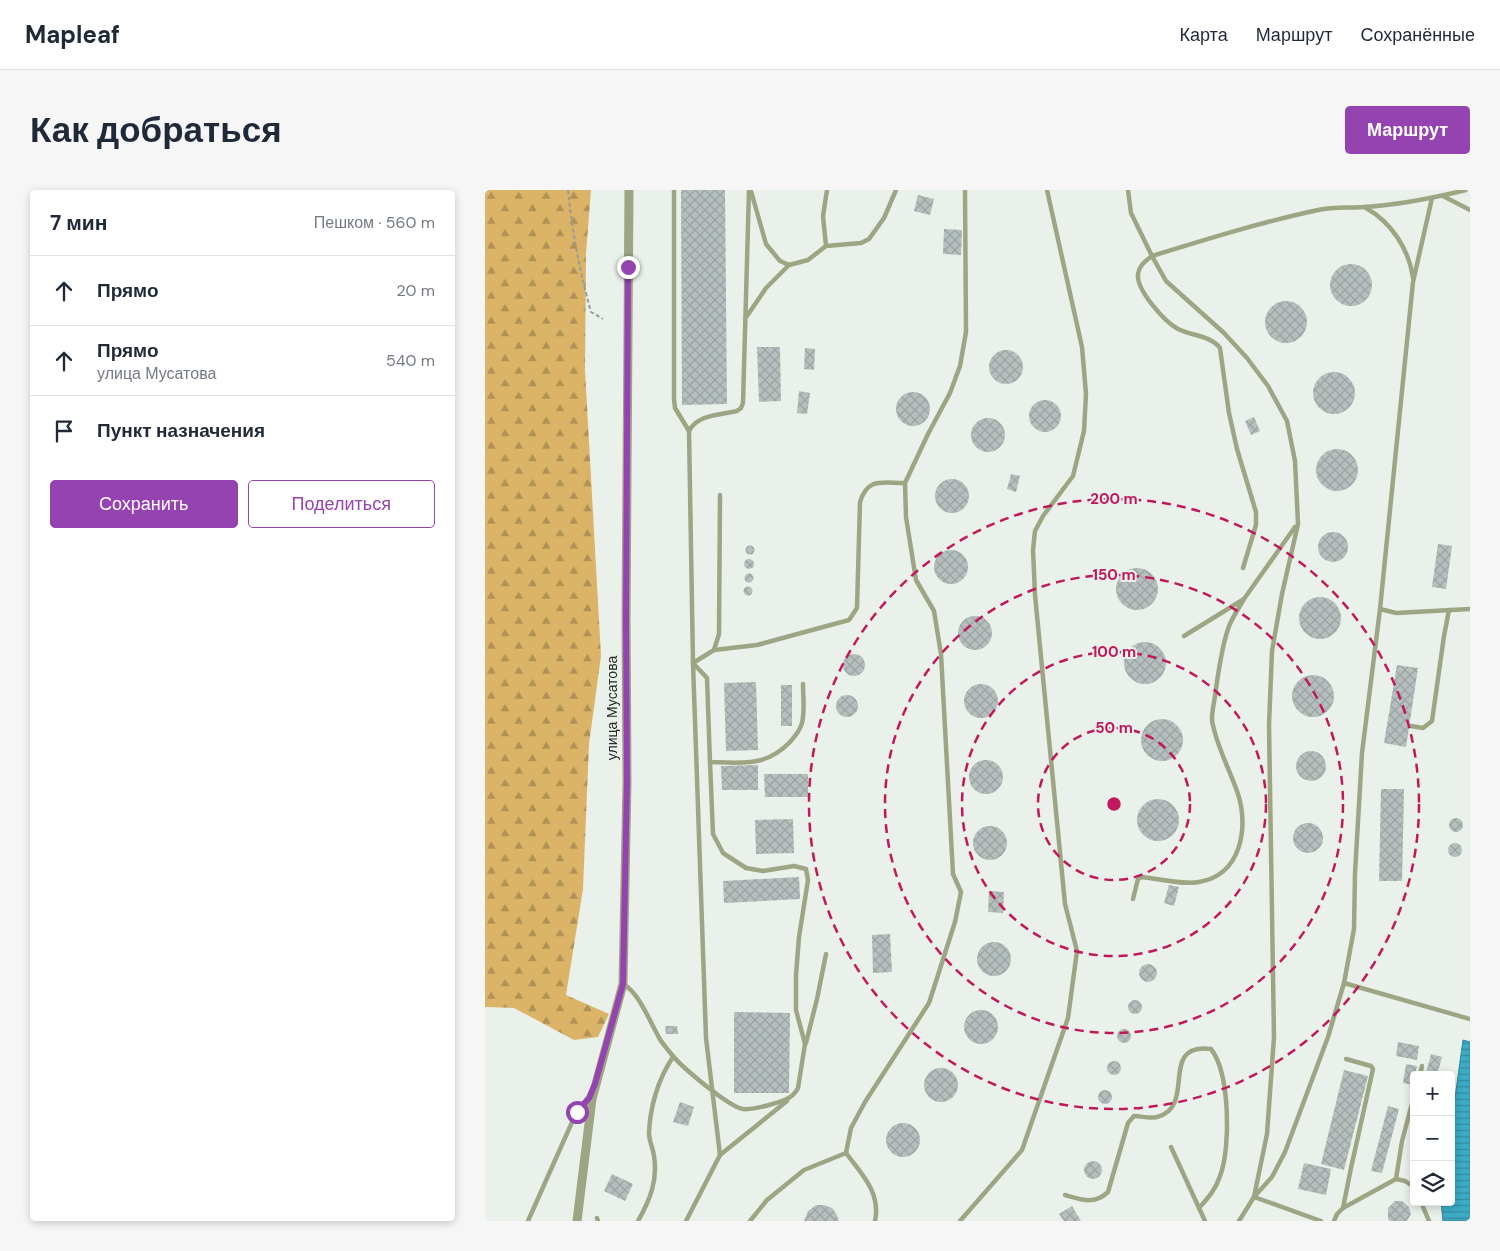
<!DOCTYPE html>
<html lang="ru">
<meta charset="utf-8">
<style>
:root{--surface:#fff;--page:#f6f6f7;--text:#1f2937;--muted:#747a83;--line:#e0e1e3;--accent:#9643b2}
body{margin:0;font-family:"DM Sans",sans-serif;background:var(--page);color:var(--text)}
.controls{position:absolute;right:15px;bottom:15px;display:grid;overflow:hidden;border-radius:5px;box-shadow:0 2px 8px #0003}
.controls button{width:45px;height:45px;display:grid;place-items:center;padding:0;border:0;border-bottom:1px solid var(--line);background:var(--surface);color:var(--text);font:25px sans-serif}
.stop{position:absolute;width:15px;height:15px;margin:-11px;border:4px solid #9643b2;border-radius:50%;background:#fff}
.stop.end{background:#9643b2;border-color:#fff;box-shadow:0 1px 5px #0008}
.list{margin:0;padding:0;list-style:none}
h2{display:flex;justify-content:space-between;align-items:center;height:65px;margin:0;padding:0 20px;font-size:21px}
h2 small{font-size:16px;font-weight:400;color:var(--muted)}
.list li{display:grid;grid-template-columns:32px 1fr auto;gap:15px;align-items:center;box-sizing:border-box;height:70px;padding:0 20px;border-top:1px solid var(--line)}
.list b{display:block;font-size:19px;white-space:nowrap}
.list p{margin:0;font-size:16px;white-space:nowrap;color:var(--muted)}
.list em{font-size:16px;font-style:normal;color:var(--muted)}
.actions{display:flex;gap:10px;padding:15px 20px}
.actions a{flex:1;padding:11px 0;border:1px solid var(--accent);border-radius:5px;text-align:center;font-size:18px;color:var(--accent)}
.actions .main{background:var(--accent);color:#fff}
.icon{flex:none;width:28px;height:28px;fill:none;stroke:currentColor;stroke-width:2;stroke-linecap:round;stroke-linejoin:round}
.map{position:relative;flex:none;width:985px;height:1031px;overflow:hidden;border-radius:5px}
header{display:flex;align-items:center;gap:30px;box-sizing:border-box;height:70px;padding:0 25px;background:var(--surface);border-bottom:1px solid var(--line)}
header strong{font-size:24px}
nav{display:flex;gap:28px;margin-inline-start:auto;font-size:18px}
.intro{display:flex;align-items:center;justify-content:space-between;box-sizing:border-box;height:120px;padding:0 30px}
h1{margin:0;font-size:35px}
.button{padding:12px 22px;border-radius:5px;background:var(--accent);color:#fff;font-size:18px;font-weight:700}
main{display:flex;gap:30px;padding:0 30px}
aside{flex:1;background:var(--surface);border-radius:5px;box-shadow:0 2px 8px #0003}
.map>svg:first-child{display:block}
.forest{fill:url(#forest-firs)}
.water{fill:url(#water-rules);stroke:#348395}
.building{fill:url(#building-cross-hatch)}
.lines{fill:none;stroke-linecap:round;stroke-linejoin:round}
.path{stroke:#969c97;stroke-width:2;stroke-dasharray:4 2.5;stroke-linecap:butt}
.lane{stroke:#9ea583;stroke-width:4.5}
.street{stroke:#9ea583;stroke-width:9}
.route{stroke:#9643b2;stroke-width:6}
.ring{fill:none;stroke:#c2185b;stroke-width:2.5;stroke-dasharray:9 6}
.labels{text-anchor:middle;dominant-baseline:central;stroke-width:4;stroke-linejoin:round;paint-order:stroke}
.street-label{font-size:14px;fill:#232624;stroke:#eaf1eb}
.centre{fill:#c2185b;stroke:#eaf1eb;stroke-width:2.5}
.ring-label{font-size:15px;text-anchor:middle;font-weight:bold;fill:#c2185b;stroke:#eaf1eb;stroke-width:4;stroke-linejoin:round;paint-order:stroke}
</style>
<header>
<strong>Mapleaf</strong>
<nav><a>Карта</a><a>Маршрут</a><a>Сохранённые</a></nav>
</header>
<div class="intro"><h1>Как добраться</h1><a class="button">Маршрут</a></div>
<main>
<aside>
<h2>7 мин<small>Пешком · 560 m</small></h2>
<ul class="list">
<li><svg class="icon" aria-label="ahead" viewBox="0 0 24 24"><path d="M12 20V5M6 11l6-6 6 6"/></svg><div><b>Прямо</b></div><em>20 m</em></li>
<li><svg class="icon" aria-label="ahead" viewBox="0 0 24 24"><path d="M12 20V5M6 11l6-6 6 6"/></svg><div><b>Прямо</b><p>улица Мусатова</p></div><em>540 m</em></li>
<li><svg class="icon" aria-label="arrive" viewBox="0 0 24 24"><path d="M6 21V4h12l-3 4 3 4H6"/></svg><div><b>Пункт назначения</b></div></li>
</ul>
<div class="actions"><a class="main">Сохранить</a><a>Поделиться</a></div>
</aside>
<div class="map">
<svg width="985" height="1031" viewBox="0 0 985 1031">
<defs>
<pattern id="forest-firs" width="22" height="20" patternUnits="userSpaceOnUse" patternTransform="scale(1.25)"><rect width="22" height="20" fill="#dbb468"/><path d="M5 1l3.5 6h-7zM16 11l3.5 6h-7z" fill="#b19255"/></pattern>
<pattern id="water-rules" width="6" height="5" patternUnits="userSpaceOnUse" patternTransform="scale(1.25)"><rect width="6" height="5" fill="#3cabc5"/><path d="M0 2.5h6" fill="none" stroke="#328ba0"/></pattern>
<pattern id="building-cross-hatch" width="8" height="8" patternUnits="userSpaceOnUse" patternTransform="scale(1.25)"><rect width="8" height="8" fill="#b5bfbd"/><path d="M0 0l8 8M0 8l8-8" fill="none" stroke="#9ba4a2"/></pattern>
</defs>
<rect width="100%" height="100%" fill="#eaf1eb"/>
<path class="forest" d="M0 0H106L101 64 100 180 116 466 104 554 98 699 81 805 124 824 113 847 89 850 29 818 0 817Z"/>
<path class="water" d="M978 850 985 852V1031H958L956 1012H966V937Z"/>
<g class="building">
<path d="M196 0H240L242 214 197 215Z"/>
<path d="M433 5 449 9 445 25 429 21Z"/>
<path d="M459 39 477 40 476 65 458 64Z"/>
<circle cx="866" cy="95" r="21"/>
<circle cx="801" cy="132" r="21"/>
<path d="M272 157H295L296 211 274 212Z"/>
<path d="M320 158 330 159 329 180 319 179Z"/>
<circle cx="521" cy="177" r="17"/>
<circle cx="849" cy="203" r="21"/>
<path d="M314 201 325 203 322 224 312 223Z"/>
<circle cx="428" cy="219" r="17"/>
<circle cx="560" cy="226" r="16"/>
<path d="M769 227 775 241 766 245 760 231Z"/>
<circle cx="503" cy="245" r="17"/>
<circle cx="852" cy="280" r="21"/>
<path d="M526 284 535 286 531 302 522 299Z"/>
<circle cx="467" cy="306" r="17"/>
<circle cx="848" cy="357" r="15"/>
<path d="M953 354 967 356 961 399 947 397Z"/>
<circle cx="265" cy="360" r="4.5"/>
<circle cx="466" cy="377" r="17"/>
<circle cx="264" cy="374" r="5"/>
<circle cx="652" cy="399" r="21"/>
<circle cx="264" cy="388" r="4.5"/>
<circle cx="263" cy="401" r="4.5"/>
<circle cx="835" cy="428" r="21"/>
<circle cx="490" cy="443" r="17"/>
<circle cx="660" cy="473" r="21"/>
<circle cx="369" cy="475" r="11"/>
<path d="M912 475 933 478 921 557 899 553Z"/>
<circle cx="828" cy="506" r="21"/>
<path d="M271 492 273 560 241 561 239 493Z"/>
<circle cx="496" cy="511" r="17"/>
<rect x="296" y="495" width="11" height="41"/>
<circle cx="362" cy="516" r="11"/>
<circle cx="677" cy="550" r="21"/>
<circle cx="826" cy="576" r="15"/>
<circle cx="501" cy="587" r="17"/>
<path d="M273 575V600H237L236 576Z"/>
<path d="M279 584H323V607H280Z"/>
<path d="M896 599H919L917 691H894Z"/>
<circle cx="673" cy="630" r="21"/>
<circle cx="971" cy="635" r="7"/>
<path d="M308 629 309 663 271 664 270 630Z"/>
<circle cx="823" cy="648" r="15"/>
<circle cx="505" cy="653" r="17"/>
<circle cx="970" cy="660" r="7"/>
<path d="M314 687 315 709 239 713 238 691Z"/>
<path d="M684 695 694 697 689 716 679 713Z"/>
<path d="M504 701 519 702 518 723 503 722Z"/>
<path d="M405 744 407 782 388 783 387 745Z"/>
<circle cx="509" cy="769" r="17"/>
<circle cx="663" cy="783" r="9"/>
<circle cx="650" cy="817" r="7"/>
<circle cx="496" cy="837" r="17"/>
<path d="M249 822 305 823 304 903H249Z"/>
<path d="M180 836H192L193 844H181Z"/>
<circle cx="639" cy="846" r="7"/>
<path d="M913 852 934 856 932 870 911 866Z"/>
<path d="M946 864 957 867 952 885 941 883Z"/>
<circle cx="629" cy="878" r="7"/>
<path d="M921 874 932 876 930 885H929L928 895 918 893Z"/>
<circle cx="456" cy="895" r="17"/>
<path d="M859 880 883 886 859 980 836 974Z"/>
<circle cx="620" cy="907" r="7"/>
<path d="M195 912 209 917 203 936 188 932Z"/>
<path d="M903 916 914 919 897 983 886 981Z"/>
<circle cx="418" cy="950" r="17"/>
<circle cx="608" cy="980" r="9"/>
<path d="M819 973 846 979 841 1005 813 999Z"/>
<path d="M127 984 148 994 140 1011 119 1001Z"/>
<path d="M910 1011H917L924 1017 926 1024 922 1031H905L903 1029V1018Z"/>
<path d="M331 1015H339L347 1018 351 1023 354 1031H319L323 1021Z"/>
<path d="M587 1016 596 1031H579L574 1024Z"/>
</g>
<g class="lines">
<path class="path" d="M83 0C87 42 95 82 106 122L118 129"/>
<g class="lane">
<path d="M189 0V209L190 218 204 241"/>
<path d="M643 0 646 23 667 66C722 49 777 32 833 20 848 17 864 18 879 17 913 15 948 8 981 0"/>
<path d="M266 1 281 54 295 71 304 75 323 70 341 56 376 53 384 49 399 28 411 0"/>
<path d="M958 6 985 20"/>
<path d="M881 18C906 32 924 59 928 88"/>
<path d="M341 56 338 26 342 0"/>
<path d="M262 126 281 98 304 75"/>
<path d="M235 305 234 444 229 460 208 473 222 488 225 572C257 573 281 577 305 552 310 546 315 541 317 533 320 521 318 506 318 494"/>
<path d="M758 378 771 335V322L752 259 744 223 735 158C725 145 707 146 693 139 680 132 651 100 653 84 654 75 661 71 667 66L681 91 739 143 762 168 783 196 802 231 810 271 813 334 797 404 787 461 784 535 789 847 782 944 769 1007 787 987 800 962 843 847 859 793 869 739 870 683 877 563 895 419 928 92 947 8"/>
<path d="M895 419 911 423 985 419"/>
<path d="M699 446 759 409 810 337"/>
<path d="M229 460 272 455 364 430 372 418 375 312C383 287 397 293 420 293"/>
<path d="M926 536 938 538 947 531 959 446 964 420"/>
<path d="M648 709 653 689 657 687C676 689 696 695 714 692 756 685 764 638 753 604 746 583 736 565 730 543 729 539 727 533 727 529 727 521 729 513 730 506 733 484 736 460 743 439 746 429 754 418 759 409"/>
<path d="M859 793 985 829"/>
<path d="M138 794C155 803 166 835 176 851 180 856 184 862 188 866 198 878 244 917 258 919 267 920 276 917 284 915 296 911 307 910 313 898L320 854 311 820V785L314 747 323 690 321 679 309 676 278 681 261 678 238 663 228 644 225 572"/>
<path d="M321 853 332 809 341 764"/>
<path d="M935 885 937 876"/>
<path d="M686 957 720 1031"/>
<path d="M361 963 366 938 380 912 444 813 470 732 476 702 468 684 456 464 449 421 431 390 421 327 420 293 443 244 465 203 475 176 481 142 480 0"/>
<path d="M361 963C377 984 396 1003 390 1031"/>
<path d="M235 965 302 911"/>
<path d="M911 989 920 991 929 997"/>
<path d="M580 1005C597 1010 609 1015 623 1002L643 933 649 926C657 926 664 929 672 927 713 916 672 853 726 859 745 883 746 958 735 986 731 999 723 1008 714 1018"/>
<path d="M936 1012 944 1031"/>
<path d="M858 1018 866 978 888 879 886 876 861 869"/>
<path d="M112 1028 113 1031"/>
<path d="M43 1031 92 921 105 906"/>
<path d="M153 1031C165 1010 173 990 169 966 168 958 164 951 164 943 165 917 173 889 188 867"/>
<path d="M201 1031 235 965 221 848 208 473 204 241C213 224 235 225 252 221L256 218 258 213 264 0"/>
<path d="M265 1031 282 1010 319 980 361 963"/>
<path d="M475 1031 537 960 583 828 592 761 580 714 550 405 548 360 550 341 558 326 588 286 599 241 601 204 597 157 562 0"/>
<path d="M754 1031 769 1007 836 1031"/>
<path d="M849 1031 852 1024 858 1018 911 989 917 951 929 906"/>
</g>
<path class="street" d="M92 1031 107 909 138 794 142 591 141 429 144 0"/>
</g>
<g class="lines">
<path class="route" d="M92 922 104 908 110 894 138 794 142 591 141 429 143 77"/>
</g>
<g class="ring">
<circle cx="629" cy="614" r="76"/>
<circle cx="629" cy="614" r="152"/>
<circle cx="629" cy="614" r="229"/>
<circle cx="629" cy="614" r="305"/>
</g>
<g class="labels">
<g class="street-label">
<text transform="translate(127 518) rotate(-90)">улица Мусатова</text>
</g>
</g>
<circle cx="629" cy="614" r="8" class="centre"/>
<g class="ring-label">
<text x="629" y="314">200 m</text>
<text x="629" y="390">150 m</text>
<text x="629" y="467">100 m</text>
<text x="629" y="543">50 m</text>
</g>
</svg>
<div class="controls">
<button>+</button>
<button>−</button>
<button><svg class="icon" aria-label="layers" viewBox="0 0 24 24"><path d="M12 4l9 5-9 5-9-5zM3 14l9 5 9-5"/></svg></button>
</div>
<div class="stop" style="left:92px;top:922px"></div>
<div class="stop end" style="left:143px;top:77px"></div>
</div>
</main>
